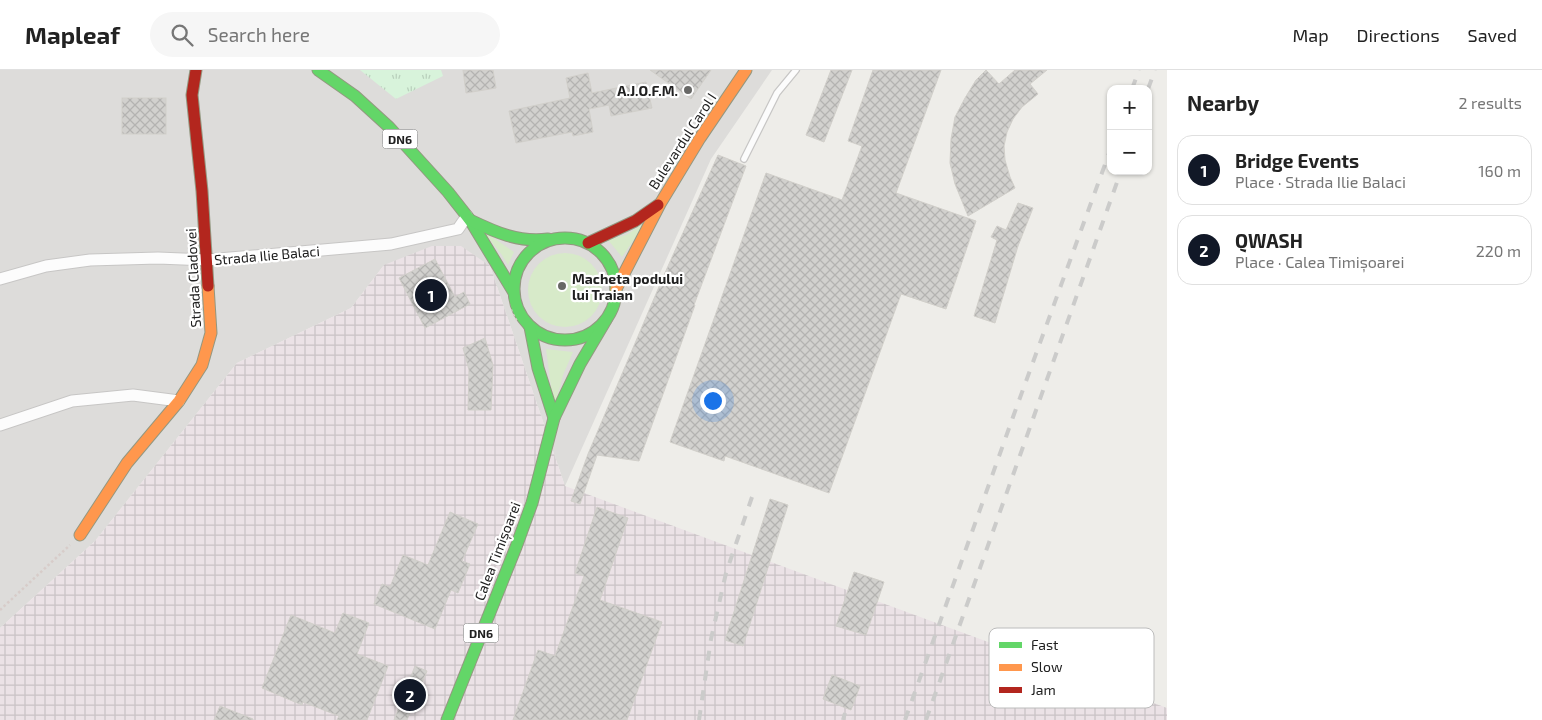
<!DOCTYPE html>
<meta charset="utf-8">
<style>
:root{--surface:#fff;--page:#f6f6f6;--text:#222;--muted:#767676;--line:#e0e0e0;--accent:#111827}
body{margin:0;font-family:"Exo 2",sans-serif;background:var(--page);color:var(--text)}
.controls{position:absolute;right:15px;top:15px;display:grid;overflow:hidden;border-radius:10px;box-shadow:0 1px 4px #0004}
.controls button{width:45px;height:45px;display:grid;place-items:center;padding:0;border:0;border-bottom:1px solid var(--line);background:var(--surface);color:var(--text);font:25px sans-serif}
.you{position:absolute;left:712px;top:330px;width:18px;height:18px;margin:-12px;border:4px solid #fff;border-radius:50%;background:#1a73e8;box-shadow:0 0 0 8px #1a73e833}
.badge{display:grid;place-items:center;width:32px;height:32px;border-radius:50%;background:var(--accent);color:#fff;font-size:16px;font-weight:700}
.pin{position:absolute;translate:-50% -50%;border:2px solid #fff;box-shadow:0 1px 5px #0006}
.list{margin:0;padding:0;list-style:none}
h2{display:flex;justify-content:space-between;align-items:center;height:65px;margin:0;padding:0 20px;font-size:21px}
h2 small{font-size:16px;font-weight:400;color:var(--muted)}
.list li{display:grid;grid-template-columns:32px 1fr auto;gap:15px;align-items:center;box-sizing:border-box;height:70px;margin:0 10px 10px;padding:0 10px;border:1px solid var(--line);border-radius:15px}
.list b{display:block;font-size:19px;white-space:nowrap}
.list p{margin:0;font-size:16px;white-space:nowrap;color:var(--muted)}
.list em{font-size:16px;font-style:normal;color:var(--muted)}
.icon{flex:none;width:28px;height:28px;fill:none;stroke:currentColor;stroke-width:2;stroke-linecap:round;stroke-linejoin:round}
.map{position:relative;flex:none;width:1167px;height:650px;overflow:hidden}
header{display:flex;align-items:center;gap:30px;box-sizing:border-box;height:70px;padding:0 25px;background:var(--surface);border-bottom:1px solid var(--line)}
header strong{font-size:24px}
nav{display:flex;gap:28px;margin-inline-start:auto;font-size:18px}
.search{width:350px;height:45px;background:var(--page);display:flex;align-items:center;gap:12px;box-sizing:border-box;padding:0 18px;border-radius:28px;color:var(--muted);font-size:19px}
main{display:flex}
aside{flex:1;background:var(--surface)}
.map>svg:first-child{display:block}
.residential{fill:#dddcda}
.industrial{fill:url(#industrial-grid)}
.grass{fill:#d7eac9}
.park{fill:url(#park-tufts)}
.building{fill:url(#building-cross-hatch);stroke:#d1cfca}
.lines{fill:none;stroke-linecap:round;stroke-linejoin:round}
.lane-casing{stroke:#c7c6c5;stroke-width:8}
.street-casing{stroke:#c7c6c5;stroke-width:13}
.fast-casing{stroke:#949881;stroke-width:13}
.slow-casing{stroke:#949881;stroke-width:13}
.jam-casing{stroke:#949881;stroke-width:13}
.path{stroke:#d7ccc9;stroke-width:2.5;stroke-dasharray:2.5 2.5;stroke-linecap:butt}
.lane{stroke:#fcfcfc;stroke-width:5.5}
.street{stroke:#fcfcfc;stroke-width:11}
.fast{stroke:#63d668;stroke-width:11}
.slow{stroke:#ff974d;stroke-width:11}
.jam{stroke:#b3261e;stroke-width:11}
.rail{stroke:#cbcbca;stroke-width:4;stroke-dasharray:10 10;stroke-linecap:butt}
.poi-dot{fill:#686866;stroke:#fff;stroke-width:2}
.labels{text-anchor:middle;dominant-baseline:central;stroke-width:4.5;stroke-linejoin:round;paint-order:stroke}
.shield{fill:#fff;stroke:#636363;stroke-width:1}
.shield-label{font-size:12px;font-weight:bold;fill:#202020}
.poi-label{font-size:14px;font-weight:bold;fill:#202020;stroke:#fff;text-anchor:end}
.street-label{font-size:14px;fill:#202020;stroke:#fff}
.key{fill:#fff;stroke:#bcbcbc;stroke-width:1}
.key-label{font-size:14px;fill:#202020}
</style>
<header>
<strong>Mapleaf</strong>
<div class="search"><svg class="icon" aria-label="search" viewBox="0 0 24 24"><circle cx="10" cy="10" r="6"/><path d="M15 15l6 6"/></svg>Search here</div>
<nav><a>Map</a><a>Directions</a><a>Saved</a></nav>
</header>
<main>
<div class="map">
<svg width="1167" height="650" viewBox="0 0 1167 650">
<defs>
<pattern id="industrial-grid" width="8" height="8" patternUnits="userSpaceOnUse" patternTransform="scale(1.25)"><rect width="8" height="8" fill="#ebe2e6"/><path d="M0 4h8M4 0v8" fill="none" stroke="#c9c2c5"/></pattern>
<pattern id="park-tufts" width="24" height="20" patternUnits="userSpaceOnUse" patternTransform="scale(1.25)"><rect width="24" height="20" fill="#d8f3db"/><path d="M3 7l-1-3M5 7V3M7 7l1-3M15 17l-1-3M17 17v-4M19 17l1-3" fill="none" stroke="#b9d0bc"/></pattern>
<pattern id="building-cross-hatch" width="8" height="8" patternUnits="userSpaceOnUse" patternTransform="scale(1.25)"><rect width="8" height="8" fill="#d2d1ce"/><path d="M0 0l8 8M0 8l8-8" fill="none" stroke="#b4b3b1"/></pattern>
</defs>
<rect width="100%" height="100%" fill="#eeede9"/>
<path class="residential" d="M0 0H772L711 89 565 416 490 196 384 195 351 238 237 293 95 471 0 558Z"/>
<path class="industrial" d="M432 176H461L490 196 565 416 1167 638V650H0V558L95 471 237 293 351 238 384 195Z"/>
<g class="grass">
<path d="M646 152 622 187 608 170 626 165Z"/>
<path d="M482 160 514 182 508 195 502 185Z"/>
<circle cx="565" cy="220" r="37"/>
<path d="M546 279 573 282 563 305 554 339Z"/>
</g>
<path class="park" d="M360 0H441L443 6 396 29Z"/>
<g class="building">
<path d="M463 0H493L496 18 466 23Z"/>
<path d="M650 0H711L691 29Z"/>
<path d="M831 0H852L824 72 806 65Z"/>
<path d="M873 0H941L896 123 976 151 946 239 901 224 829 423 725 386 724 391 670 372 766 103 842 130 862 76 848 71Z"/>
<path d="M986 0 999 14 1015 0H1047L1030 14 1038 24 1022 37 1013 49 1007 62 1004 76 1005 90 1010 107 1015 118 968 146 955 114 950 93 951 69 955 47 965 28 976 10Z"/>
<path d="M588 3 592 23 646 12 652 38 611 46 609 35 589 39 593 62 573 66 572 62 516 73 509 41 570 28 566 8Z"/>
<rect x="122" y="28" width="44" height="36"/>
<path d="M718 85 746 96 694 235H695L639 391 597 385 580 434 571 431 588 384 664 205Z"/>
<path d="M1018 133 1033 138 1018 176 995 253 974 246 997 170 991 167 997 156 1006 160Z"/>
<path d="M435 189 455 227 464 222 470 234 425 258 399 208Z"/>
<path d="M485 268 493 295 491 340H468L469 300 463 278Z"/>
<path d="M770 429 788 435 743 576 725 570Z"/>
<path d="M597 437 628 448 600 530 662 552 627 650H513L538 580 555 586 584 506 575 503Z"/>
<path d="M450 442 478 454 462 491 470 494 458 523 451 520 435 559 374 534 382 514 390 517 403 485 428 495Z"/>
<path d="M854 502 884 512 866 565 836 556Z"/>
<path d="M343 543 369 553 357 584 388 596 367 650H337L339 646 303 632 302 635 262 618 291 545 335 563Z"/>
<path d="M415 596 427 601 407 650H394Z"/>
<path d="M832 605 860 616 851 640 823 629Z"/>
<path d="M220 636 253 649V650H214Z"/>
</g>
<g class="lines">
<g class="lane-casing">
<path id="lane" d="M744 89 777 23 796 0"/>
</g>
<g class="street-casing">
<g id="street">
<path d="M0 209 46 196 90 190 158 188 207 190 391 174 458 159 467 146"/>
<path d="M0 355 72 331 133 325 179 331"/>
</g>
</g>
<g class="fast-casing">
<g id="fast">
<path d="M318 0 355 26 389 57 448 122 470 150 513 221"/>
<path d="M470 150C495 162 519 173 548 169"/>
<circle cx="565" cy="219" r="51"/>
<path d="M530 257 538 298 554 348"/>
<path d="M447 650 516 477 532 433 554 348 580 294 606 250"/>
</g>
</g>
<g class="slow-casing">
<g id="slow">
<path d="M616 219 660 134 700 68 746 0"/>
<path d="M80 465 127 393 179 331 202 295 211 263 208 216"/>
</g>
</g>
<g class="jam-casing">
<g id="jam">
<path d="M196 0 192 25 202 121 208 216"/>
<path d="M588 173 635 151 658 135"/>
</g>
</g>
<g class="path">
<path d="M512 234 513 242 517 250"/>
<path d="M0 540 70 475"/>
</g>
<use href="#lane" class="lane"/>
<use href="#street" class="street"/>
<use href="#fast" class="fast"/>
<use href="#slow" class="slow"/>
<use href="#jam" class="jam"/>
<g class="rail">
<path d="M1132 19 1139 0"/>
<path d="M1148 19 1155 0"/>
<path d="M699 650 711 569 726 503 752 427"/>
<path d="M843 650 845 643"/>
<path d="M905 650 1013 347 1111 78"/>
<path d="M926 650 1121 101"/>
</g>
</g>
<g class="poi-dot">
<circle cx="688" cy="20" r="5"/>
<circle cx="562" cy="216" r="5"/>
</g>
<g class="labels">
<g class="shield">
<rect x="382.5" y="59.5" width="35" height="19" rx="4"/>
<rect x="463.5" y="553.5" width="35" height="19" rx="4"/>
</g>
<g class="shield-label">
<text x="400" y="69">DN6</text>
<text x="481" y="563">DN6</text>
</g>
<g class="poi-label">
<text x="678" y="20">A.J.O.F.M.</text>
<text x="572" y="208" text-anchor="start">Macheta podului<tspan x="572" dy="16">lui Traian</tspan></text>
</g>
<g class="street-label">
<text transform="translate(682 71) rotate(-57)">Bulevardul Carol I</text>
<text transform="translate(267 185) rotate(-5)">Strada Ilie Balaci</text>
<text transform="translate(193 208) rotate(-93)">Strada Cladovei</text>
<text transform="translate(497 481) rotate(-69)">Calea Timișoarei</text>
</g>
</g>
<rect x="989" y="558" width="165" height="80" rx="8" class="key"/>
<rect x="999" y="572" width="23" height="6" fill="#63d668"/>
<rect x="999" y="594" width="23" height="7" fill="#ff974d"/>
<rect x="999" y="617" width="23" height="6" fill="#b3261e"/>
<g class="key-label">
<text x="1031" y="580">Fast</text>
<text x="1031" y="602">Slow</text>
<text x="1031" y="625">Jam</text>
</g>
</svg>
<div class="controls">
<button>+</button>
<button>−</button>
</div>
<div class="you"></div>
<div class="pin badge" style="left:431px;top:225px">1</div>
<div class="pin badge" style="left:410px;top:625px">2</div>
</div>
<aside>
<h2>Nearby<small>2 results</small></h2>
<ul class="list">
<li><span class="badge">1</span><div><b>Bridge Events</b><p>Place · Strada Ilie Balaci</p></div><em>160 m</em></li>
<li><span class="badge">2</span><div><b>QWASH</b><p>Place · Calea Timișoarei</p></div><em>220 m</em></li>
</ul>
</aside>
</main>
